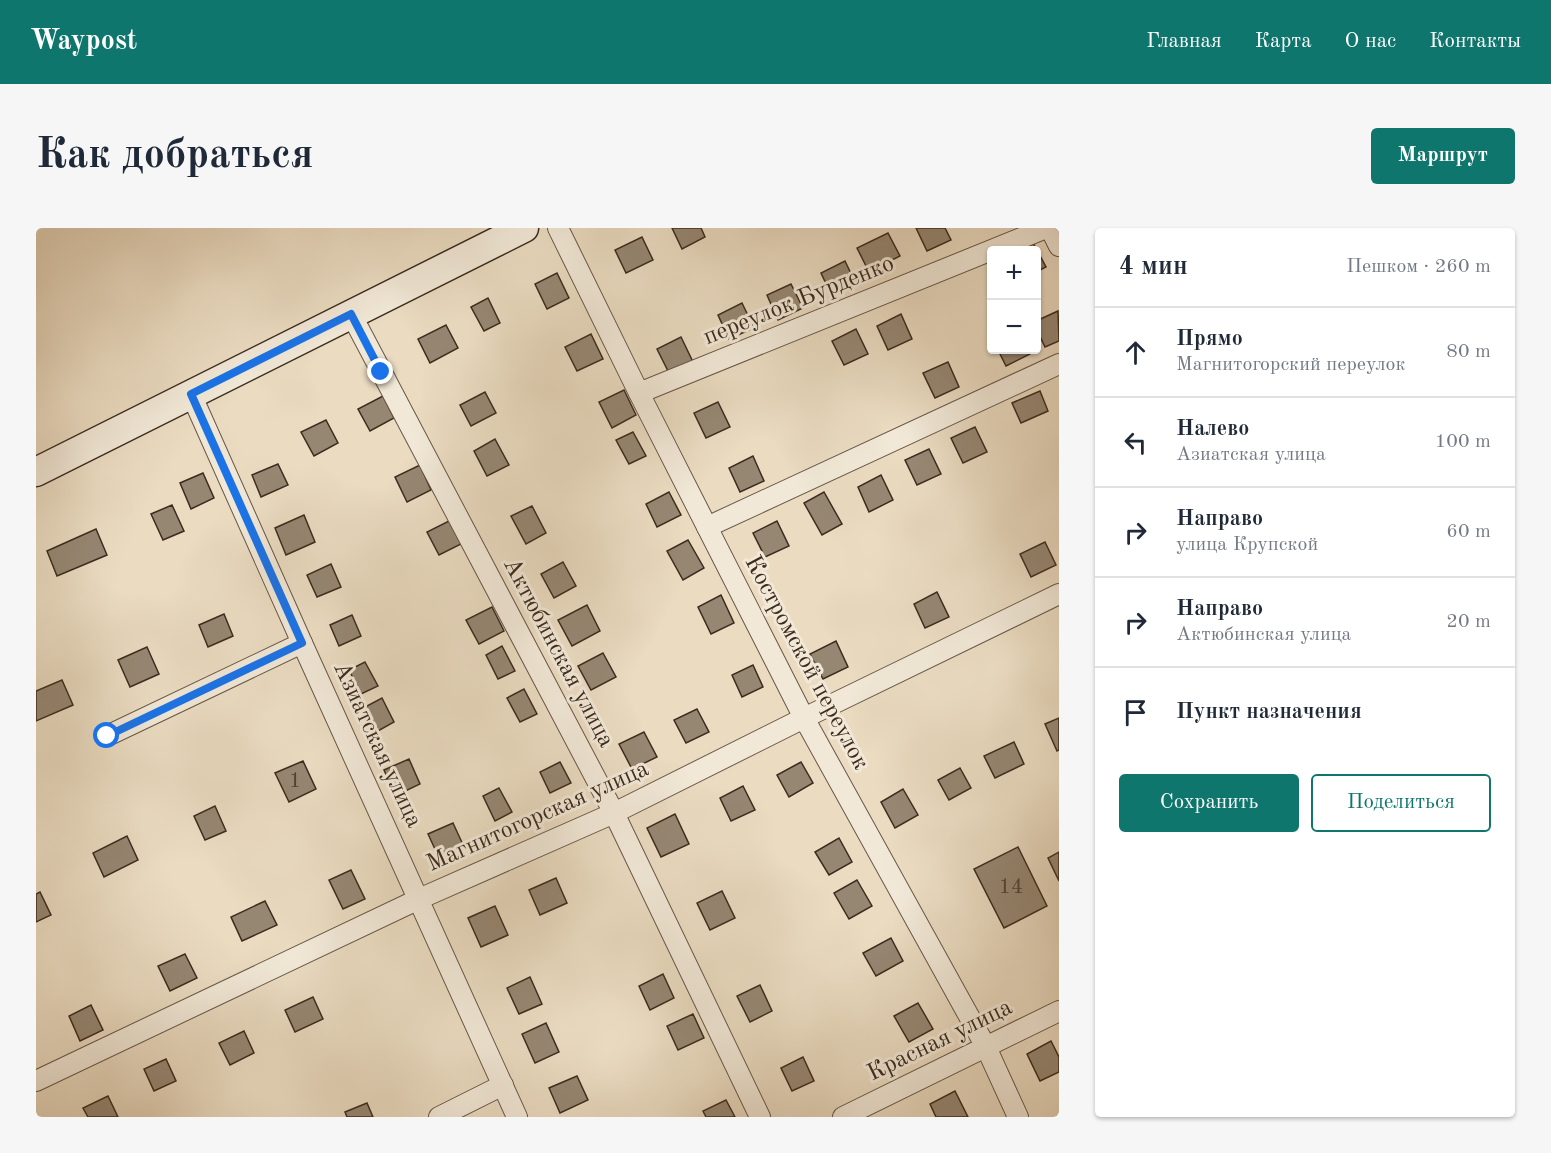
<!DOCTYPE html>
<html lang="ru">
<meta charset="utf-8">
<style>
:root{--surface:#fff;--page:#f6f6f7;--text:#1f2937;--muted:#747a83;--line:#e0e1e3;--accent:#0f766e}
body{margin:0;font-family:"Old Standard TT",serif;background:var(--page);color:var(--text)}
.controls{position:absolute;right:18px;top:18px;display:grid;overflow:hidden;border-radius:6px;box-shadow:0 2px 4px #0004}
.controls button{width:54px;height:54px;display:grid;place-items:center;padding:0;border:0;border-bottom:2px solid var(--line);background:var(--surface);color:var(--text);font:30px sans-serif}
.stop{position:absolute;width:18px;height:18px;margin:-14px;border:4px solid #1a73e8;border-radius:50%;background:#fff}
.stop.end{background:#1a73e8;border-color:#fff;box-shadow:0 2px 6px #0008}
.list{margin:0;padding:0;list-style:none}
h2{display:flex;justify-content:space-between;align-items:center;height:78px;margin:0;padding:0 24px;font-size:26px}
h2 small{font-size:20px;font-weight:400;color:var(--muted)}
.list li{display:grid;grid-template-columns:39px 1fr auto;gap:18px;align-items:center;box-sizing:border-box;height:90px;padding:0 24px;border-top:2px solid var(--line)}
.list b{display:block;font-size:22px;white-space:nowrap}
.list p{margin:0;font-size:20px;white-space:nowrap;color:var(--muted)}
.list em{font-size:20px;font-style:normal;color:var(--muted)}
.actions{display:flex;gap:12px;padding:18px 24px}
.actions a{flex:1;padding:14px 0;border:2px solid var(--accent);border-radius:6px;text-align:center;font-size:21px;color:var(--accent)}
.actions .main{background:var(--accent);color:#fff}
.icon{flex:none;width:33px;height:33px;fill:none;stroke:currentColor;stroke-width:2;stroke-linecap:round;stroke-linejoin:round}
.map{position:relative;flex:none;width:1023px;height:889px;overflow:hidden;border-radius:6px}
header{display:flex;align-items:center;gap:36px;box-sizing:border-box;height:84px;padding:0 30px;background:var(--accent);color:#fff}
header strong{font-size:28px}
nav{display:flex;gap:33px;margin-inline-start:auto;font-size:21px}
.intro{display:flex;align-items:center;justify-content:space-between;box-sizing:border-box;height:144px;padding:0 36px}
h1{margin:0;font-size:42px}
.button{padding:15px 27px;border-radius:6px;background:var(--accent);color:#fff;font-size:21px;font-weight:700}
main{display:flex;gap:36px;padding:0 36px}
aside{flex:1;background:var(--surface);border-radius:6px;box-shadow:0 2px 4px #0004}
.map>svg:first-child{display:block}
.building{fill:#968773;stroke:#3c2b1e;stroke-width:1.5}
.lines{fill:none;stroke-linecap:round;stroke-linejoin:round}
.street-casing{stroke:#685747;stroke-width:22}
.secondary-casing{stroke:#3c2b1e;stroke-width:31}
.street{stroke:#f1e8d7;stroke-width:20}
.secondary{stroke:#f1e8d7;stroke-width:28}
.route{stroke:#1a73e8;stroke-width:8}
.labels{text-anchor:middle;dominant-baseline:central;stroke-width:6;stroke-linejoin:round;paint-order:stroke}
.number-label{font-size:21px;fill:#524233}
.street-label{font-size:24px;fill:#3c2b1e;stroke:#f1e8d7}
</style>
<header>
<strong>Waypost</strong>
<nav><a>Главная</a><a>Карта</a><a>О нас</a><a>Контакты</a></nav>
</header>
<div class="intro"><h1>Как добраться</h1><a class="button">Маршрут</a></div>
<main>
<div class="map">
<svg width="1023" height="889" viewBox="0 0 1023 889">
<rect width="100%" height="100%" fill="#eadbc1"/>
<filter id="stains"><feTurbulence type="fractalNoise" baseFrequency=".00333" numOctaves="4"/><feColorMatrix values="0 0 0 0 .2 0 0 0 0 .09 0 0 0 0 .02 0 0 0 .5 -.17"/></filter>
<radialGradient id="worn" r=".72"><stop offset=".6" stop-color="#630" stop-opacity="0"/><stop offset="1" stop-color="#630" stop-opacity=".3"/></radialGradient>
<g class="building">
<path d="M636 0H665L669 9 646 21Z"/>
<path d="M880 0H909L915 12 891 23Z"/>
<path d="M852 5 864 28 833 44 821 20Z"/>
<path d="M606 9 617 32 590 45 579 22Z"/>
<path d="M994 9 1010 39 1000 44V22H967Z"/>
<path d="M809 33 817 50 793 62 785 45Z"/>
<path d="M521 45 533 70 511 81 499 56Z"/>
<path d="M755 56 767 80 742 92 731 67Z"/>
<path d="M452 70 464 95 448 103 435 79Z"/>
<path d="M706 75 718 100 693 111 682 87Z"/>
<path d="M1022 83 1023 113 1009 119 1000 100V93Z"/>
<path d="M865 86 876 111 852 122 841 98Z"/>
<path d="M410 97 422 120 394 135 382 111Z"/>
<path d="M820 101 832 126 808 137 796 113Z"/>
<path d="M555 106 567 131 541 143 529 119Z"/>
<path d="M645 109 657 134 633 145 621 121Z"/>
<path d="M962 122H992L994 126 970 138Z"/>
<path d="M912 134 923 159 899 170 887 145Z"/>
<path d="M588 162 600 187 576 200 563 174Z"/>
<path d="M1004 163 1012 183 985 195 976 175Z"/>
<path d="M449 164 460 185 435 198 424 177Z"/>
<path d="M347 168 358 190 334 203 322 181Z"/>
<path d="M682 174 694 199 670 210 658 185Z"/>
<path d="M290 192 302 215 278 228 265 204Z"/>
<path d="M939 199 951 224 927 235 915 210Z"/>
<path d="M597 204 610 228 593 236 580 212Z"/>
<path d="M459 211 473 237 451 248 438 223Z"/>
<path d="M893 221 905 246 881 257 869 232Z"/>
<path d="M717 228 728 253 704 264 693 240Z"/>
<path d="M242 236 252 257 225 269 216 247Z"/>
<path d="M384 237 395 262 371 274 359 249Z"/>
<path d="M167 245 178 270 155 281 144 255Z"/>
<path d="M845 247 857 272 833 284 822 259Z"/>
<path d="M633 264 645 287 621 299 610 276Z"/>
<path d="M788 264 806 296 786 307 768 275Z"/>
<path d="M136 277 148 303 127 312 115 286Z"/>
<path d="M496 278 510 305 490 316 475 288Z"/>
<path d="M268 287 279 314 250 327 239 300Z"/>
<path d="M415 292 427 315 403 327 391 304Z"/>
<path d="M741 293 753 318 729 329 717 305Z"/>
<path d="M60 301 71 327 21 348 11 323Z"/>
<path d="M652 312 668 340 647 352 631 323Z"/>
<path d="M1009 314 1020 337 995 349 984 326Z"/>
<path d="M527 334 540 358 518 370 505 346Z"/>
<path d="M295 336 305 359 281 369 271 347Z"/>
<path d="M901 364 913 389 889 400 878 376Z"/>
<path d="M685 367 698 395 675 406 662 379Z"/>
<path d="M551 377 564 403 536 418 522 392Z"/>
<path d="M456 379 468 403 443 416 430 392Z"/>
<path d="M188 386 197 408 172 419 163 397Z"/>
<path d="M316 387 325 408 303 418 294 397Z"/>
<path d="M800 413 812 439 787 451 774 426Z"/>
<path d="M466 418 479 443 462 451 450 427Z"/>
<path d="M111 419 123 446 94 459 82 432Z"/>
<path d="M567 425 580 449 555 462 542 438Z"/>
<path d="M329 434 342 458 325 466 313 442Z"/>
<path d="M717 437 727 459 706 469 696 447Z"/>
<path d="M26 452 37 477 0 493V463Z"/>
<path d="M488 461 501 486 484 494 471 470Z"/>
<path d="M346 470 358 494 342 503 329 479Z"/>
<path d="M661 481 673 504 650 515 638 492Z"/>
<path d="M1023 490V522L1021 523 1009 496Z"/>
<path d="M608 504 621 529 596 541 583 516Z"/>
<path d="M978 514 988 536 959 550 948 528Z"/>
<path d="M373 531 384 556 359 568 348 542Z"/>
<path d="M267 533 280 561 253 574 239 545Z"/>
<path d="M524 534 535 555 514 565 504 544Z"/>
<path d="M765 534 777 555 753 569 741 547Z"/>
<path d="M924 540 935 560 913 572 902 552Z"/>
<path d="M707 558 719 582 695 593 684 570Z"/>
<path d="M463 560 476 584 459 593 447 568Z"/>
<path d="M867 561 882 587 859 600 845 574Z"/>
<path d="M179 578 190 603 169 612 158 588Z"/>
<path d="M639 586 653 616 625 629 611 600Z"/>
<path d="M417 595 429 621 404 632 392 606Z"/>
<path d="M91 608 102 632 68 649 57 625Z"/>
<path d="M803 610 816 634 793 647 779 624Z"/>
<path d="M982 619 1011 678 968 700 938 641Z"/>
<path d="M1023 624V653L1012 630Z"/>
<path d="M315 642 329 671 307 681 293 652Z"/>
<path d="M520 650 531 675 504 687 493 662Z"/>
<path d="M821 652 836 678 813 691 798 665Z"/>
<path d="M686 663 699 690 674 702 661 675Z"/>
<path d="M4 664 15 687 0 694V666Z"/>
<path d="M229 673 241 697 206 713 195 689Z"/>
<path d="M459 678 472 707 445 719 432 690Z"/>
<path d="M855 710 867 733 840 748 827 725Z"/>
<path d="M149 726 161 750 134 763 122 738Z"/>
<path d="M627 746 638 770 614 782 603 758Z"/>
<path d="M494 749 506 776 483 786 471 760Z"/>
<path d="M724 757 736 783 714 794 701 768Z"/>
<path d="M277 769 287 791 259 804 249 782Z"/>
<path d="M882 775 897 801 873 814 858 788Z"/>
<path d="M55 777 67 802 44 813 33 788Z"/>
<path d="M657 786 668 810 642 822 631 798Z"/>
<path d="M510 795 523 824 499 835 486 806Z"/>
<path d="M208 803 218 825 194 837 183 815Z"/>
<path d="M1015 813 1023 829V844L1004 853 991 826Z"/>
<path d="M767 829 778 853 756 863 745 840Z"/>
<path d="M130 831 140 853 118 863 108 841Z"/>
<path d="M541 848 552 872 524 885 513 860Z"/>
<path d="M919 863 932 889H900L894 876Z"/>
<path d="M72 868 82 889H52L47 880Z"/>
<path d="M690 872 699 889H670L667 883Z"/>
<path d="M331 875 337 889H311L309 884Z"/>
</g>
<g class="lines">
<g class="street-casing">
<g id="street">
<path d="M522 0 603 165 768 490 950 819 982 889"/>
<path d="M1014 0 1023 18"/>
<path d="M315 86 578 585 724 889"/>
<path d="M603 165 1010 0"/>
<path d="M155 166 266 415 481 889"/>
<path d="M671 299 1023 136"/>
<path d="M71 508 266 415"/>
<path d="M0 853 383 671 578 585 768 490 1023 366"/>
<path d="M403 889 467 857"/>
<path d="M807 889 1023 783"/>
</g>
</g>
<g class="secondary-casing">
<path id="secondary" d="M0 244 488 0"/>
</g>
<use href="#street" class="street"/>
<use href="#secondary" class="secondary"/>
</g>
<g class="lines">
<path class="route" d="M71 508 266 415 155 166 315 86 345 144"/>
</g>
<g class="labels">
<g class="number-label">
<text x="259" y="553">1</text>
<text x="975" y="659">14</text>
</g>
<g class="street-label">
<text transform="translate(763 73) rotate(-22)">переулок Бурденко</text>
<text transform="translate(522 425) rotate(62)">Актюбинская улица</text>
<text transform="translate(770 435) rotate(62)">Костромской переулок</text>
<text transform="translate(341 517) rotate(65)">Азиатская улица</text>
<text transform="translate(502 589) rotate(-24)">Магнитогорская улица</text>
<text transform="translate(904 813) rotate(-26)">Красная улица</text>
</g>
</g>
<rect width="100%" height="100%" filter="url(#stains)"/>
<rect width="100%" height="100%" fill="url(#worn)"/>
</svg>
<div class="controls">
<button>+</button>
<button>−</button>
</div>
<div class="stop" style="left:71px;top:508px"></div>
<div class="stop end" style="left:345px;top:144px"></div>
</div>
<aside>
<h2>4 мин<small>Пешком · 260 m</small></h2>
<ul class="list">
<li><svg class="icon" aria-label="ahead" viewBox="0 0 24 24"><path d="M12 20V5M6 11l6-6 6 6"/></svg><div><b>Прямо</b><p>Магнитогорский переулок</p></div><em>80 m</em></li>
<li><svg class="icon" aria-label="left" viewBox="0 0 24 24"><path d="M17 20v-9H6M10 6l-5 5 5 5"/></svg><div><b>Налево</b><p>Азиатская улица</p></div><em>100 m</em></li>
<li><svg class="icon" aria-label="right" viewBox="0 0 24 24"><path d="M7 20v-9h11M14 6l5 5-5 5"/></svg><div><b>Направо</b><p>улица Крупской</p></div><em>60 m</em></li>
<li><svg class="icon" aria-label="right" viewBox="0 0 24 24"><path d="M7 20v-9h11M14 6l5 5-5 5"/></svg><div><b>Направо</b><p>Актюбинская улица</p></div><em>20 m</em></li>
<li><svg class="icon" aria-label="arrive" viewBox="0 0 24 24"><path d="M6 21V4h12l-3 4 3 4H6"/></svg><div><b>Пункт назначения</b></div></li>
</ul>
<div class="actions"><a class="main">Сохранить</a><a>Поделиться</a></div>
</aside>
</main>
